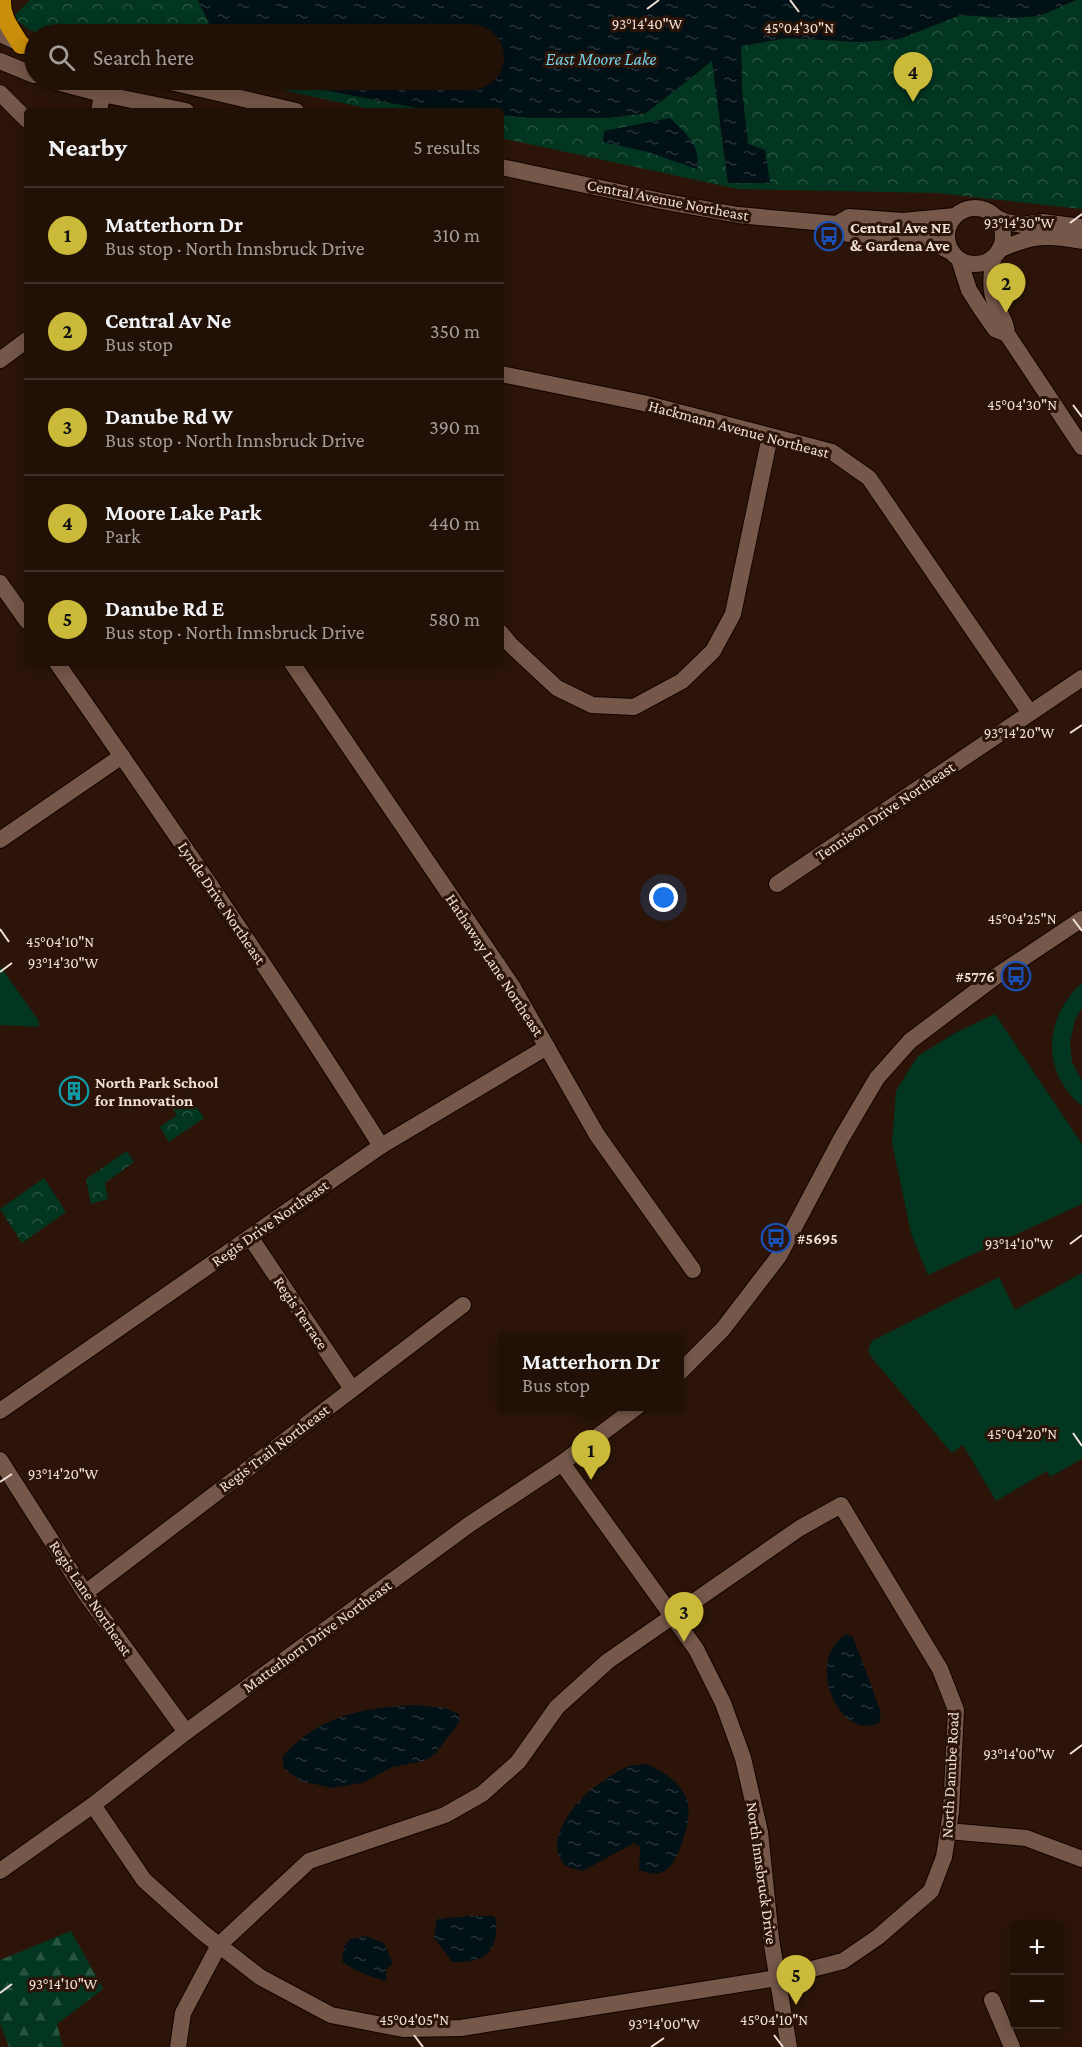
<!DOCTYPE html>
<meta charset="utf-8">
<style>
:root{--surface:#211006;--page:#291910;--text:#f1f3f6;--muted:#a29d9b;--line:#3e3028;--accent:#cbb939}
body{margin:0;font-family:"Crimson Pro",serif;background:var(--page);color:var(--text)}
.controls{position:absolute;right:18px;bottom:18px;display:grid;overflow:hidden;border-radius:6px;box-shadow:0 3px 15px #0003}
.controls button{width:54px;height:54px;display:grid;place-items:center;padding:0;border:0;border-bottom:2px solid var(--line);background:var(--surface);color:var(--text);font:30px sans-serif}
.you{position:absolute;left:664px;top:898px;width:21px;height:21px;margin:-15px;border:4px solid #fff;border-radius:50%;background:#1a73e8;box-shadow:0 0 0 9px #1a73e833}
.badge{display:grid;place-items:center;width:39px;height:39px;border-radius:50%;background:var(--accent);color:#111;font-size:20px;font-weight:700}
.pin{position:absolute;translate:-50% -50px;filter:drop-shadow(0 2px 3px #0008)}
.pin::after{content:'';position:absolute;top:32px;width:21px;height:18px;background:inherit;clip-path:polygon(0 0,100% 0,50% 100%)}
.popup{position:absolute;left:498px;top:1333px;width:186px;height:78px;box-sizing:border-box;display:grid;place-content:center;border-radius:6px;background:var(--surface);filter:drop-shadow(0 2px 4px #0005);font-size:20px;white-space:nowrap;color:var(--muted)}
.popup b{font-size:22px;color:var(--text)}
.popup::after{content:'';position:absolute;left:50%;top:100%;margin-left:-12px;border:12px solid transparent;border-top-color:var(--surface)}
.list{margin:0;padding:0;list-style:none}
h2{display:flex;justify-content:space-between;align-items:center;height:78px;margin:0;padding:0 24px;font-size:26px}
h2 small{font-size:20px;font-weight:400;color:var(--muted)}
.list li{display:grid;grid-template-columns:39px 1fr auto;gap:18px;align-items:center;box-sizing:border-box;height:96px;padding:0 24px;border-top:2px solid var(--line)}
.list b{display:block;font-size:22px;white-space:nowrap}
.list p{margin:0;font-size:20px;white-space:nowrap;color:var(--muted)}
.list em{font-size:20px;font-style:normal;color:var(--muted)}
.icon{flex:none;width:33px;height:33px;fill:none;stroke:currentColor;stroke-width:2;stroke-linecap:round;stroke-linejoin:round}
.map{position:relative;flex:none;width:1082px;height:2047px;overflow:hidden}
.search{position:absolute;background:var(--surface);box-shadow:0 3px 15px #0003;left:24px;top:24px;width:480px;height:66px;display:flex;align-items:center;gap:15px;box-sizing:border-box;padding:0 21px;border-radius:33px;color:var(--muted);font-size:22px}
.panel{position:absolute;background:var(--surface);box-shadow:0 3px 15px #0003;left:24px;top:108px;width:480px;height:558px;border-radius:6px}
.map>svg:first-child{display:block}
.grass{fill:#023621}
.forest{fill:url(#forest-firs)}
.park{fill:url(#park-crowns)}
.water{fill:url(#water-ripples)}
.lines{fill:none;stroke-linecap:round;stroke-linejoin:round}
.minor-casing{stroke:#130200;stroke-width:18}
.highway-casing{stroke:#130200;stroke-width:20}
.minor{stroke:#755849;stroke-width:16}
.highway{stroke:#c98e0a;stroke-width:18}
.ticks{fill:none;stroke:#f1e0d7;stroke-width:2}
.labels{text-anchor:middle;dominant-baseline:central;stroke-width:6;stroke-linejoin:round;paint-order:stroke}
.street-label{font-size:16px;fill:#f1e0d7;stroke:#2c1508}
.poi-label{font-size:16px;font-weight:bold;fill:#f1e0d7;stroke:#2c1508;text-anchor:start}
.water-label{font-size:18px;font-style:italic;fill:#72cfe8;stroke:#2c1508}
.ticks-label{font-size:15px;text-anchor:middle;fill:#f1e0d7;stroke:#2c1508;stroke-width:6;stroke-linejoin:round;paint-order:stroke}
</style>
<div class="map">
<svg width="1082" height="2047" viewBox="0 0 1082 2047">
<defs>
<pattern id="forest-firs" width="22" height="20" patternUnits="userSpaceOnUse" patternTransform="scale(1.5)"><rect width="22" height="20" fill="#023621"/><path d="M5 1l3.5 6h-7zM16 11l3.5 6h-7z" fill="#275340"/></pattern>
<pattern id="park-crowns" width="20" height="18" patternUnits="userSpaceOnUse" patternTransform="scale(1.5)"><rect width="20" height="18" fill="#023621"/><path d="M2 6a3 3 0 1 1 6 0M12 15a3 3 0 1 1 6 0" fill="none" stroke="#275340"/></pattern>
<pattern id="water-ripples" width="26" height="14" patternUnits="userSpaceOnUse" patternTransform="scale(1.5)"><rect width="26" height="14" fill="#021116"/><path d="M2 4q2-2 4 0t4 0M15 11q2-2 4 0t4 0" fill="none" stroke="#273337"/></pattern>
</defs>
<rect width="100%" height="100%" fill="#2c1508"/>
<g class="grass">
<path d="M0 966 39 1021V1027L0 1025Z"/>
<path d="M1082 983V1008L1075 1020 1070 1042 1072 1062 1082 1081V1106C1041 1073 1043 1018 1082 983Z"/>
<path d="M995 1014 1082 1144V1204L928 1275 911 1233 892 1143 896 1091 918 1056 955 1033Z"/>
<path d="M1082 1273V1459L1050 1477 1047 1471 996 1501 963 1445 952 1453 872 1358 868 1350 872 1341 999 1277 1015 1310Z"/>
</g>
<path class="forest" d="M71 1931 103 1989 57 2024 63 2047H9L0 2023V1960Z"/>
<g class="park">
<path d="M30 0H198L214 34H43L29 30 13 17Z"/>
<path d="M1076 0H1082V209L937 193 738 189 501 138V115L533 118H607L646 113 712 61 728 183H769L765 150 748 144 742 90 741 46 787 38 860 42 899 39 961 15 1009 18 1039 16Z"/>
<path d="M237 80H274L395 104 443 111H379Z"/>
<path d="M188 1095 204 1118 169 1142 160 1127 177 1115 171 1107Z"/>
<path d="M127 1151 134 1162 105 1183 108 1199 91 1204 86 1179Z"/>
<path d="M44 1178 66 1212 22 1243 0 1209Z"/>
</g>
<g class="water">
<path d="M198 0H1076L1039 16 1009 18 961 15 899 39 860 42 787 38 741 46 742 90 748 144 765 150 770 183H728L712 61 646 113 607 118H533L501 115V111L427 110 274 80H494V34H214Z"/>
<path d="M670 118C686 133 701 145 697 169L648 152 603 142 604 131Z"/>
<path d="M846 1634 853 1637 881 1712 879 1723C839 1742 804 1661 846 1634Z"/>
<path d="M417 1705 445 1708 459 1714 460 1721 435 1754 424 1761 392 1767 365 1782 333 1788 300 1781 284 1768 282 1757C320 1714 363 1708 417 1705Z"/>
<path d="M647 1764C663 1772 681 1782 687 1800 693 1816 680 1860 666 1870 657 1876 648 1873 639 1870L640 1847 634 1843 583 1871C577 1869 569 1869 565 1865 543 1844 571 1808 588 1792 598 1784 612 1775 624 1768 630 1765 639 1765 647 1764Z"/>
<path d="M469 1916H493L496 1919C499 1952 485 1963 452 1962L434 1937 437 1919Z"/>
<path d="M366 1936 384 1943 393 1963 386 1970V1981C369 1976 355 1972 342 1961L344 1947 350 1939Z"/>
</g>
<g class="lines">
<g class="minor-casing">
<g id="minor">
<path d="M0 34 34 50"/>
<path d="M0 61 34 75"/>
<path d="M49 80 102 94 186 111"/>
<path d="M162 80 296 111"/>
<path d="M0 93 27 120"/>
<path d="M99 111 105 80"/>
<path d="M501 167 661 201 738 215 837 224 848 234 886 236 908 235 924 238 951 252"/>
<circle cx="975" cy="236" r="28"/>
<path d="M995 217 1006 222 1023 225 1042 222 1082 227"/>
<path d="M837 224 849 217 903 221 955 216"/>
<path d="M999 250C1032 235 1047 234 1082 241"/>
<path d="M993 258C992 273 989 288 995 302 1000 316 1006 319 1007 334L1082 447"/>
<path d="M959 259 969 290 981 309 995 329 1007 334"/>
<path d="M0 360 27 340"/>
<path d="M501 374 643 403 832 452 869 478 1030 713"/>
<path d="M0 583 27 621"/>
<path d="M501 633 511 645 557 688 592 705 634 707 682 681 713 651 733 614 770 436"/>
<path d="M57 663C168 822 278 982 381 1146"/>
<path d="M292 663 512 986 597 1135 693 1270"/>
<path d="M0 840 122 756"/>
<path d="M777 884 1082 678"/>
<path d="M250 1237 352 1389"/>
<path d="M680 1372 723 1329 779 1256 841 1139 877 1078 910 1041 995 977 1082 919"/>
<path d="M0 1411 381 1146 547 1047"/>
<path d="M0 1460 85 1593 186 1732"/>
<path d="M562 1463 696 1649 723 1703 743 1758 760 1832 771 1939 789 2047"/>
<path d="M85 1593 463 1305"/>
<path d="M93 1805 144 1880 202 1932 260 1977 331 2015 403 2029 461 2028 777 1978 843 1961 878 1937 931 1891 944 1857 951 1812 956 1710 940 1669 841 1505 800 1528 608 1661 557 1707 518 1762 482 1794 445 1815 309 1861 219 1945 183 2013 178 2047"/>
<path d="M948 1831 1026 1838 1082 1859"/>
<path d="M0 1871 93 1805 186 1732 470 1524 562 1463 638 1406"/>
<path d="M992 2000 1012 2047"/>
</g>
</g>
<g class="highway-casing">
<path id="highway" d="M2 0C1 18 12 30 21 45"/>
</g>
<use href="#minor" class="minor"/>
<use href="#highway" class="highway"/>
</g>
<path class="ticks" d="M790 0 799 12M647 9 659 0M1070 223 1082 214M1073 405 1082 417M1070 733 1082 725M1073 919 1082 931M0 929 9 942M0 972 12 963M1070 1244 1082 1235M1073 1433 1082 1446M0 1482 12 1474M1070 1754 1082 1745M0 1993 12 1984M414 2035 423 2047M774 2035 783 2047M651 2047 664 2038"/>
<defs>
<g id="bus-ring" transform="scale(1.5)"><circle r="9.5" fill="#2c1508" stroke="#1a4fb4" stroke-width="1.5"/><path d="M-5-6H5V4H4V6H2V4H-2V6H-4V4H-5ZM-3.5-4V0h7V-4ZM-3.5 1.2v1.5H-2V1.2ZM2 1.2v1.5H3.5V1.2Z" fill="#1a4fb4"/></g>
<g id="building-ring" transform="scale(1.5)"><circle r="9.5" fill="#2c1508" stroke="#0f9aa8" stroke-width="1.5"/><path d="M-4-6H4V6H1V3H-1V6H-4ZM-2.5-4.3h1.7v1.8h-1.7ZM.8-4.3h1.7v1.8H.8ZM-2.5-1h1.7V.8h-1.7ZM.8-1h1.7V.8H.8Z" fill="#0f9aa8"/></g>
</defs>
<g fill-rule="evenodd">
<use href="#bus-ring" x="829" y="236"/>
<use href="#bus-ring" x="1016" y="976"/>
<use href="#building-ring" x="74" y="1091"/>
<use href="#bus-ring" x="776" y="1238"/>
</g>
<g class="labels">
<g class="street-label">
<text transform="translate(668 200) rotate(11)">Central Avenue Northeast</text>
<text transform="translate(739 429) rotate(15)">Hackmann Avenue Northeast</text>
<text transform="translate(885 811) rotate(-34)">Tennison Drive Northeast</text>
<text transform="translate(222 903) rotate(56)">Lynde Drive Northeast</text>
<text transform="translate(495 965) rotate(57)">Hathaway Lane Northeast</text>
<text transform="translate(270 1223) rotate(-35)">Regis Drive Northeast</text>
<text transform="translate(301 1313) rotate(56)">Regis Terrace</text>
<text transform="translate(274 1448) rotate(-37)">Regis Trail Northeast</text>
<text transform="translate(91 1598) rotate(56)">Regis Lane Northeast</text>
<text transform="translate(317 1636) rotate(-36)">Matterhorn Drive Northeast</text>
<text transform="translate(950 1775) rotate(-87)">North Danube Road</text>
<text transform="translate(762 1873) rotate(82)">North Innsbruck Drive</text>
</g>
<g class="poi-label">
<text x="850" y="227">Central Ave NE<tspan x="850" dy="18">&amp; Gardena Ave</tspan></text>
<text x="995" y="976" text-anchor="end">#5776</text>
<text x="95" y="1082">North Park School<tspan x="95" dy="18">for Innovation</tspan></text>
<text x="797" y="1238">#5695</text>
</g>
<g class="water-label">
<text x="601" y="59">East Moore Lake</text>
</g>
</g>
<g class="ticks-label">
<text x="647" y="29">93°14'40"W</text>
<text x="799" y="33">45°04'30"N</text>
<text x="1019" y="228">93°14'30"W</text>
<text x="1022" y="410">45°04'30"N</text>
<text x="1019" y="738">93°14'20"W</text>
<text x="1022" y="924">45°04'25"N</text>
<text x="60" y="947">45°04'10"N</text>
<text x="63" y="968">93°14'30"W</text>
<text x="1019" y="1249">93°14'10"W</text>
<text x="1022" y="1439">45°04'20"N</text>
<text x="63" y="1479">93°14'20"W</text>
<text x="1019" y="1759">93°14'00"W</text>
<text x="63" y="1989">93°14'10"W</text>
<text x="414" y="2025">45°04'05"N</text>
<text x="774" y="2025">45°04'10"N</text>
<text x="664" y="2029">93°14'00"W</text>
</g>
</svg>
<div class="controls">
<button>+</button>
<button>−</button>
</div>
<div class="you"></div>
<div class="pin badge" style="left:591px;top:1480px">1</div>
<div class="popup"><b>Matterhorn Dr</b>Bus stop</div>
<div class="pin badge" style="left:1006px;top:313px">2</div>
<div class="pin badge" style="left:684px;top:1642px">3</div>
<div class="pin badge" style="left:913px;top:102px">4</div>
<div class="pin badge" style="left:796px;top:2005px">5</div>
<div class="search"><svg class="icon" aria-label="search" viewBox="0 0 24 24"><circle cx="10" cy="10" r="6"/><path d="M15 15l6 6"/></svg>Search here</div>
<section class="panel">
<h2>Nearby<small>5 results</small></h2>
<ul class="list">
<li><span class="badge">1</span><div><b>Matterhorn Dr</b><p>Bus stop · North Innsbruck Drive</p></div><em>310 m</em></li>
<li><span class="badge">2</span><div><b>Central Av Ne</b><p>Bus stop</p></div><em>350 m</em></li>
<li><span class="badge">3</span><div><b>Danube Rd W</b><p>Bus stop · North Innsbruck Drive</p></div><em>390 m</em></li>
<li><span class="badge">4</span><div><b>Moore Lake Park</b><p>Park</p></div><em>440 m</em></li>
<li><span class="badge">5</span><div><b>Danube Rd E</b><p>Bus stop · North Innsbruck Drive</p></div><em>580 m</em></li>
</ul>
</section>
</div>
